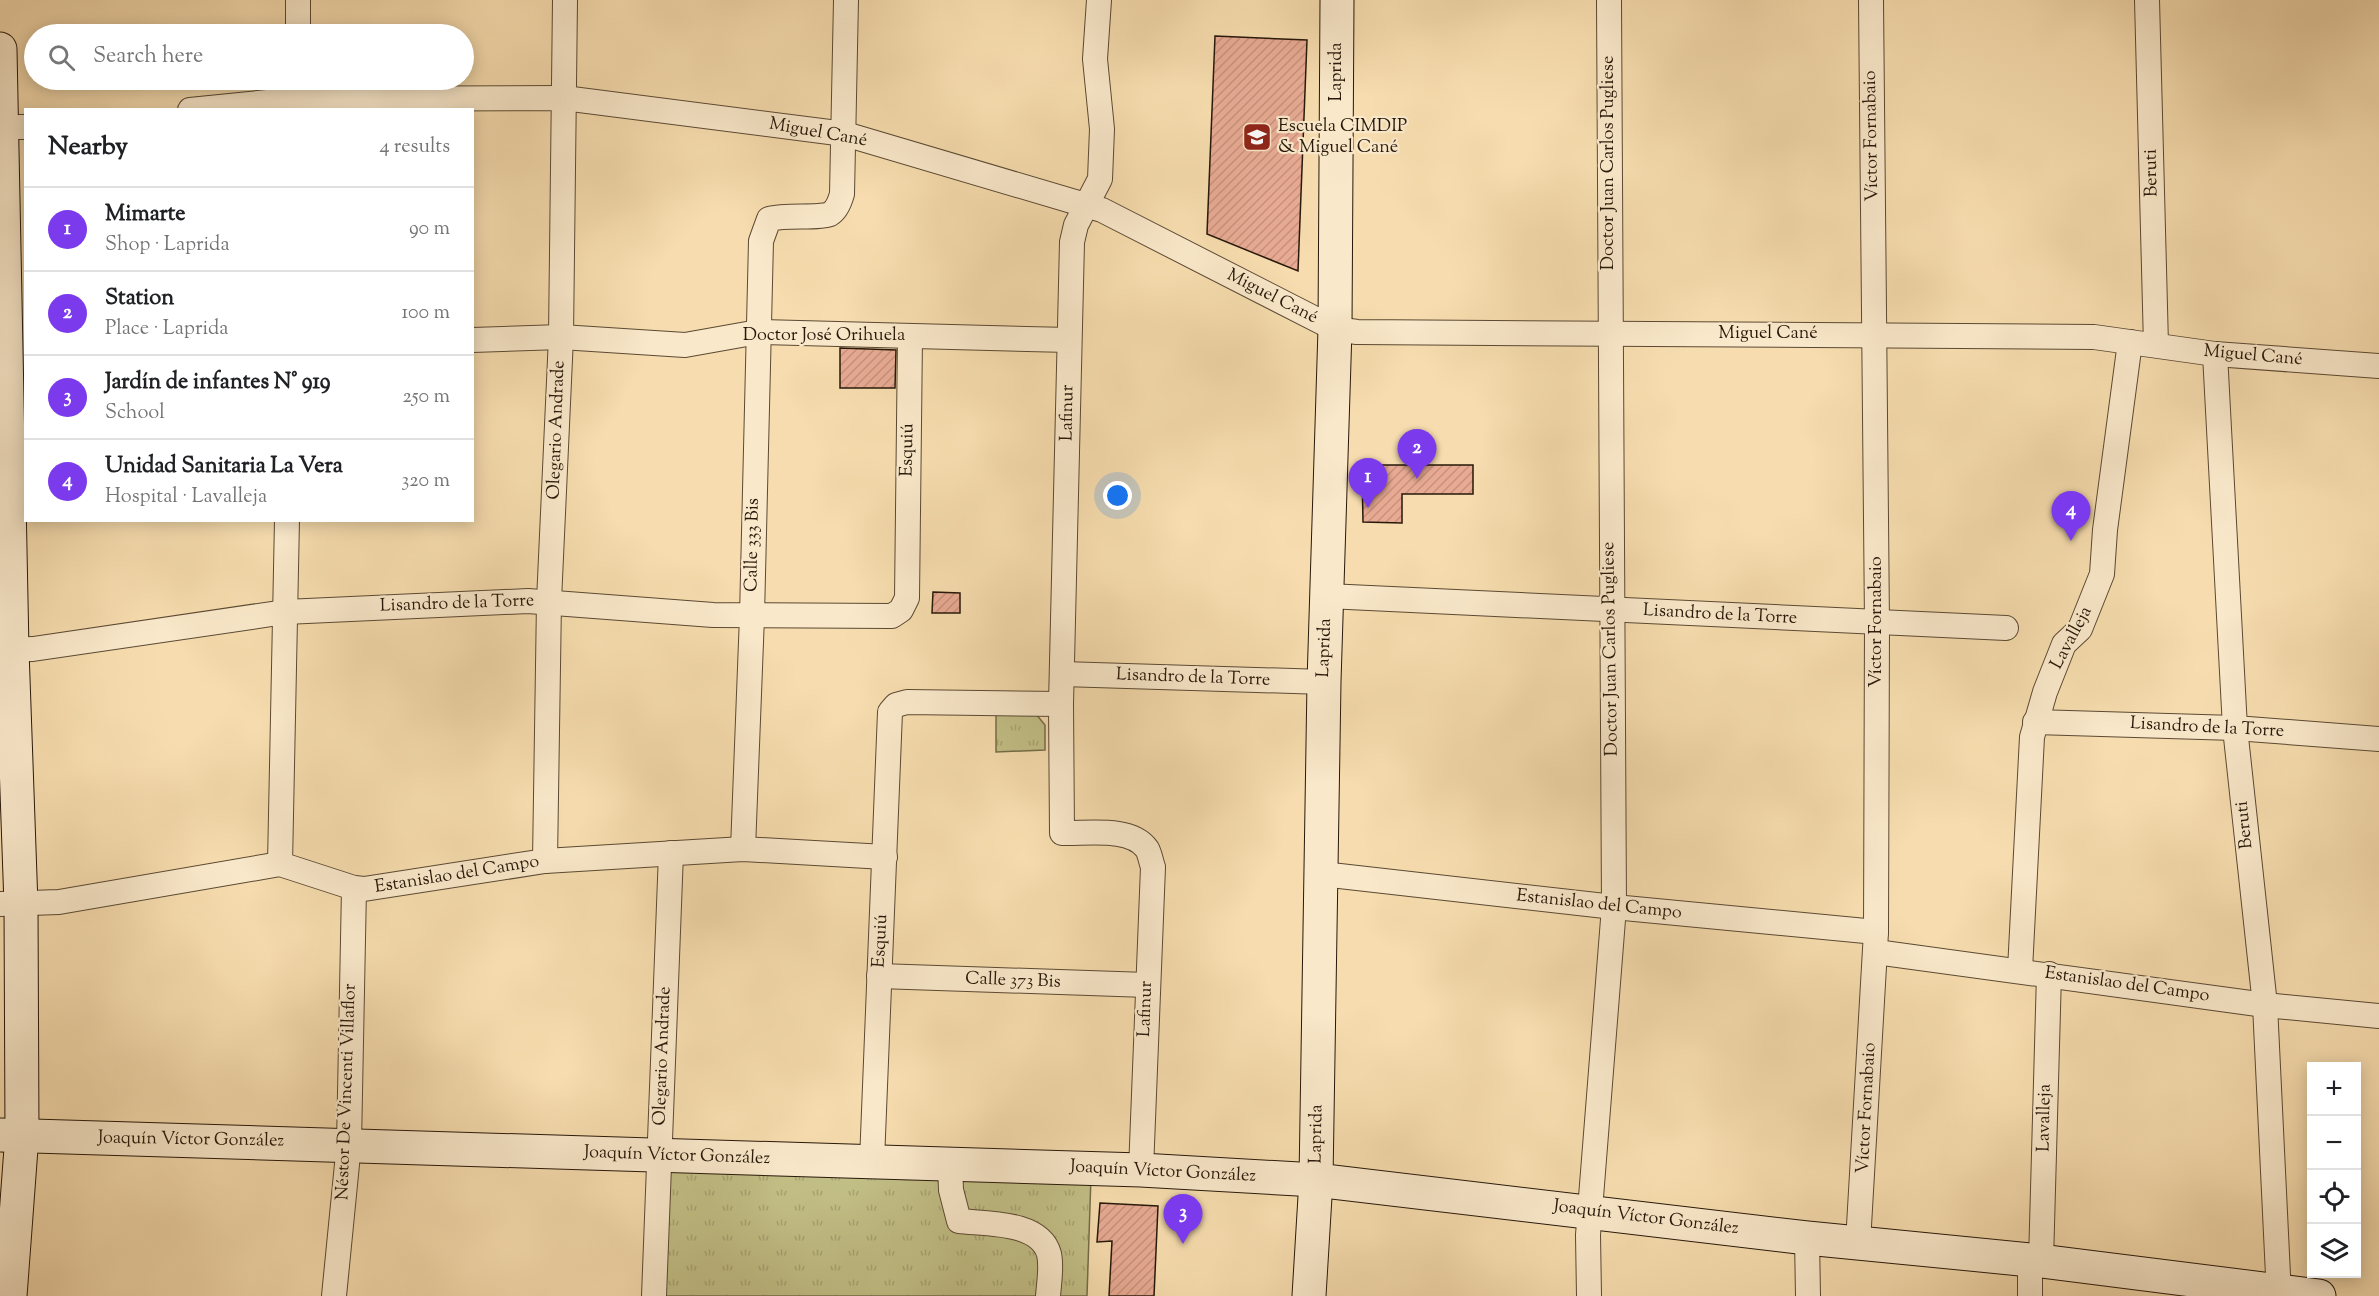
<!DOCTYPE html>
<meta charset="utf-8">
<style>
:root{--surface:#fff;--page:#f6f6f6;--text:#202124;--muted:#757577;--line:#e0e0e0;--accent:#7c3aed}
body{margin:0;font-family:"Sorts Mill Goudy",serif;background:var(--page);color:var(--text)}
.controls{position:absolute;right:18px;bottom:18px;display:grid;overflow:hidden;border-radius:0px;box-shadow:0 3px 15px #0003}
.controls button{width:54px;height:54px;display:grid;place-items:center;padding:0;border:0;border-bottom:2px solid var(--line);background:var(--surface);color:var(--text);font:30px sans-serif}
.you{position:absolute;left:1118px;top:496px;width:21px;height:21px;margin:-15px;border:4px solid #fff;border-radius:50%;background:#1a73e8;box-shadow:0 0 0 9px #1a73e833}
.badge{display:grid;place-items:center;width:39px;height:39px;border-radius:50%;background:var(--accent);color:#fff;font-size:20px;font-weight:700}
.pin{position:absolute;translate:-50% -50px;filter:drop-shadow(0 2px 3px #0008)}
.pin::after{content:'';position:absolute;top:32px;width:21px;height:18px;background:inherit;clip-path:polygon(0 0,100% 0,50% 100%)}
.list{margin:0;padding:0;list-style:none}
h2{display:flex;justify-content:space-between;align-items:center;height:78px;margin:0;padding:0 24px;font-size:26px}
h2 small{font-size:20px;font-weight:400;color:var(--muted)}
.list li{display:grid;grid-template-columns:39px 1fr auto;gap:18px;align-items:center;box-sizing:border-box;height:84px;padding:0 24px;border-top:2px solid var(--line)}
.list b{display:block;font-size:22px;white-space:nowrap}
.list p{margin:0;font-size:20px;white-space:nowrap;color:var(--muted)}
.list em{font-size:20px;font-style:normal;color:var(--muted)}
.icon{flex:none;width:33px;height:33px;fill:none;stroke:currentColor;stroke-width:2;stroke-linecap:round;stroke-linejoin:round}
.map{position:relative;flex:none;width:2379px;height:1296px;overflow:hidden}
.search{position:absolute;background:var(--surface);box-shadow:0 3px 15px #0003;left:24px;top:24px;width:450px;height:66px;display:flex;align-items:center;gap:15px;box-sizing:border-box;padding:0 21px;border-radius:33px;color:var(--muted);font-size:22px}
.panel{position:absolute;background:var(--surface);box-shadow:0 3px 15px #0003;left:24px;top:108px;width:450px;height:414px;border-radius:0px}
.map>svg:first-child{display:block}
.park{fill:url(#park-tufts);stroke:#746c48;stroke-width:1.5}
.building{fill:url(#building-hatch);stroke:#27180a;stroke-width:1.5}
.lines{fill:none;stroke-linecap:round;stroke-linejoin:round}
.street-casing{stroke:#5b4933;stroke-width:26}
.secondary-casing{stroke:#27180a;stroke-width:35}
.street{stroke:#f9e8ca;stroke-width:24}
.secondary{stroke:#f9e8ca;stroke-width:33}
.labels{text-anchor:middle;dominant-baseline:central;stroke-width:4.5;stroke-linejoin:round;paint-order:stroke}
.street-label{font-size:18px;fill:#27180a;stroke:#f9e8ca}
.poi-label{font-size:18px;fill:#27180a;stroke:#f9e8ca;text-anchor:start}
</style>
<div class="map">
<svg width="2379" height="1296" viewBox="0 0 2379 1296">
<defs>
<pattern id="park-tufts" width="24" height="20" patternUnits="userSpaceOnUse" patternTransform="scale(1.5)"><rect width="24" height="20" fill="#c2bf86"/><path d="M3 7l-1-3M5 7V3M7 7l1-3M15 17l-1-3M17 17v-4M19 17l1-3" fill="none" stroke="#a7a372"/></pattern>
<pattern id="building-hatch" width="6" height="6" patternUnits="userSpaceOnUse" patternTransform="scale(1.5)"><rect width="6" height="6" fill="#e8aa93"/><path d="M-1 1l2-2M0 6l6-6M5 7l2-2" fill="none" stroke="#c7927d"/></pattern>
</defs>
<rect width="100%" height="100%" fill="#f6dcae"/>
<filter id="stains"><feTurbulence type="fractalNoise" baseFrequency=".00333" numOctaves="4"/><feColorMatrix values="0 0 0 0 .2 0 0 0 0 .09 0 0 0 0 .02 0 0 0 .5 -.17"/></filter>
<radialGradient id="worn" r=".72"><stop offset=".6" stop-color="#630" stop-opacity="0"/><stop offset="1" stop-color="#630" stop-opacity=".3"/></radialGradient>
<g class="park">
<path d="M996 713 1036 714 1045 725V750L996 752Z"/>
<path d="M669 1163 1091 1176 1087 1296H664Z"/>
</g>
<g class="building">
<path d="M1215 36 1307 40 1298 271 1207 234Z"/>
<path d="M840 348 896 350 895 388H840Z"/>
<path d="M1362 465H1473V494H1402V523L1363 522Z"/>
<path d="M933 592 960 593V613H932Z"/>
<path d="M1100 1203 1158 1206 1154 1296H1109L1112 1241 1097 1242Z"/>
</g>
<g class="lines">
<g class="street-casing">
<g id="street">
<path d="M1099 0 1095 59 1102 129 1100 179 1076 225 1072 242 1061 704 1062 833C1086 834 1131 826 1147 849 1150 854 1151 862 1153 867L1141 1170"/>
<path d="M2147 0 2156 345"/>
<path d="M298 34V0"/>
<path d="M190 110 297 99 564 98 845 134 1102 210 1335 329 1357 332 2094 337 2215 354 2379 366"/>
<path d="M0 127H26"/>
<path d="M472 340 561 337 685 345 758 332 1069 340"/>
<path d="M2215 354 2235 728 2265 1005 2279 1296"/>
<path d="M1327 596 2006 628"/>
<path d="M0 650 33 649 285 612 528 601 713 615 892 616 901 610 907 598 910 337"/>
<path d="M1062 674 1324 682"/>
<path d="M2035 722 2235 728 2379 739"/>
<path d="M743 849 752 616 761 241 769 219C787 214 817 219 830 214 837 210 840 201 842 194L846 0"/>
<path d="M545 861 549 601 561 337 565 0"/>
<path d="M280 864 287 520"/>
<path d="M1322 874 1614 907 1876 932"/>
<path d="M0 904 59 902 280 864 354 888 364 889 545 861 743 849 885 857"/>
<path d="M1876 952 2265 1005 2379 1016"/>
<path d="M2020 970 2032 737 2045 692 2064 644 2080 629 2102 574 2105 530 2130 342"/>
<path d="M879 976 1147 985"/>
<path d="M872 1161 890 712 896 705 907 702 1061 704"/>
<path d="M950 1164 951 1190 959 1221C986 1224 1040 1221 1049 1254 1052 1267 1049 1283 1048 1296"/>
<path d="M1807 1238 1808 1296"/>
<path d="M1858 1243 1876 932 1877 623 1871 0"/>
<path d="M2030 1260V1296"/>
<path d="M2041 1261 2049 974"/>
<path d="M334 1296 349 1144 354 888"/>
<path d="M654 1296 671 853"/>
<path d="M1589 1296 1588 1235 1614 907 1609 0"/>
</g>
</g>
<g class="secondary-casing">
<g id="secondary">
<path d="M0 49 12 650 21 905 22 1135 10 1296"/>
<path d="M0 1135 1141 1170 1316 1180 1807 1238 2041 1261 2319 1296"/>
<path d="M1309 1296 1316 1180 1324 682 1335 329 1337 0"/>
</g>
</g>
<use href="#street" class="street"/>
<use href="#secondary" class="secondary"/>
</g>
<defs>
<g id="school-square" transform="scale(1.5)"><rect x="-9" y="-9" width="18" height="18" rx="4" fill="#8f2418" stroke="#f9e8ca"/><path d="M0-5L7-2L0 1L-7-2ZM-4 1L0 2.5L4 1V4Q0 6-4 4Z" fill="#fff"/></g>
</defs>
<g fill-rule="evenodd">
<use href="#school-square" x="1257" y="137"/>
</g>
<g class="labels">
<g class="street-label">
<text transform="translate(1337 72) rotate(-90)">Laprida</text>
<text transform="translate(818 133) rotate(10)">Miguel Cané</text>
<text transform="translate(1872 136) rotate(-91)">Víctor Fornabaio</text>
<text transform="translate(1609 163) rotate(-90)">Doctor Juan Carlos Pugliese</text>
<text transform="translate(2152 173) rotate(-91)">Beruti</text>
<text transform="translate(1272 297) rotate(27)">Miguel Cané</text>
<text x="1768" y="334">Miguel Cané</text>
<text x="824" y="336">Doctor José Orihuela</text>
<text transform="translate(2253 356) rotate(5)">Miguel Cané</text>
<text transform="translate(1068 413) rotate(-89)">Lafinur</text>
<text transform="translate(557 430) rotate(-88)">Olegario Andrade</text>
<text transform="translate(908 450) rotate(-89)">Esquiú</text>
<text transform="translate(753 545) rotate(-89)">Calle 333 Bis</text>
<text transform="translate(457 604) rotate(-2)">Lisandro de la Torre</text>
<text transform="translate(1720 615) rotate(3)">Lisandro de la Torre</text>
<text transform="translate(1877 622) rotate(-90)">Víctor Fornabaio</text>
<text transform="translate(2072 638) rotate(-62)">Lavalleja</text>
<text transform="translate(1325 648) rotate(-88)">Laprida</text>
<text transform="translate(1611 649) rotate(-91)">Doctor Juan Carlos Pugliese</text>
<text transform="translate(1193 678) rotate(2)">Lisandro de la Torre</text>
<text transform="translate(2207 728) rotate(3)">Lisandro de la Torre</text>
<text transform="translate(2245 825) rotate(-96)">Beruti</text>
<text transform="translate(457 875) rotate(-9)">Estanislao del Campo</text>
<text transform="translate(1599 905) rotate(6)">Estanislao del Campo</text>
<text transform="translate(881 941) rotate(-87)">Esquiú</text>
<text transform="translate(1013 981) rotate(2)">Calle 373 Bis</text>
<text transform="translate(2127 985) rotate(8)">Estanislao del Campo</text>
<text transform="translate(1146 1009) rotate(-88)">Lafinur</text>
<text transform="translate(663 1056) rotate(-88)">Olegario Andrade</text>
<text transform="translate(347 1092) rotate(-88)">Néstor De Vincenti Villaflor</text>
<text transform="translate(1867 1108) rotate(-87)">Víctor Fornabaio</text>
<text transform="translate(2045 1118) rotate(-89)">Lavalleja</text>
<text transform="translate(1317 1134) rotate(-89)">Laprida</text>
<text transform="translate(191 1140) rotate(1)">Joaquín Víctor González</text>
<text transform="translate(677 1156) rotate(2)">Joaquín Víctor González</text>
<text transform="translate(1163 1172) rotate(3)">Joaquín Víctor González</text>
<text transform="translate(1646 1218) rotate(7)">Joaquín Víctor González</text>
</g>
<g class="poi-label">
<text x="1278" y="127">Escuela CIMDIP<tspan x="1278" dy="21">&amp; Miguel Cané</tspan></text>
</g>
</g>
<rect width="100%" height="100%" filter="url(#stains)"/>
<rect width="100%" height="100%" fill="url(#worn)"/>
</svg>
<div class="controls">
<button>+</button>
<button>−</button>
<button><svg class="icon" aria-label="locate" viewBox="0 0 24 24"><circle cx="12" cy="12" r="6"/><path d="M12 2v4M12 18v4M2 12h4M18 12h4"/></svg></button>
<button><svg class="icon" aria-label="layers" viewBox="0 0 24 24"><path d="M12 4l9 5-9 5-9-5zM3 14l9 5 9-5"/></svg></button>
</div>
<div class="you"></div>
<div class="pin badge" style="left:1368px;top:508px">1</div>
<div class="pin badge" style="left:1417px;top:479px">2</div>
<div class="pin badge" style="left:1183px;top:1244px">3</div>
<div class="pin badge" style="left:2071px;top:541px">4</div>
<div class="search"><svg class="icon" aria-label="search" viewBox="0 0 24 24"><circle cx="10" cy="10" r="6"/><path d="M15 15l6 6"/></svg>Search here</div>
<section class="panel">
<h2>Nearby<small>4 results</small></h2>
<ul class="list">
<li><span class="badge">1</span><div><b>Mimarte</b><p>Shop · Laprida</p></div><em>90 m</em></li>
<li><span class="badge">2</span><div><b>Station</b><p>Place · Laprida</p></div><em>100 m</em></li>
<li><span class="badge">3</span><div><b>Jardín de infantes N° 919</b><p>School</p></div><em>250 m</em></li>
<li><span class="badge">4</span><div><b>Unidad Sanitaria La Vera</b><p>Hospital · Lavalleja</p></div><em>320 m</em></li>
</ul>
</section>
</div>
